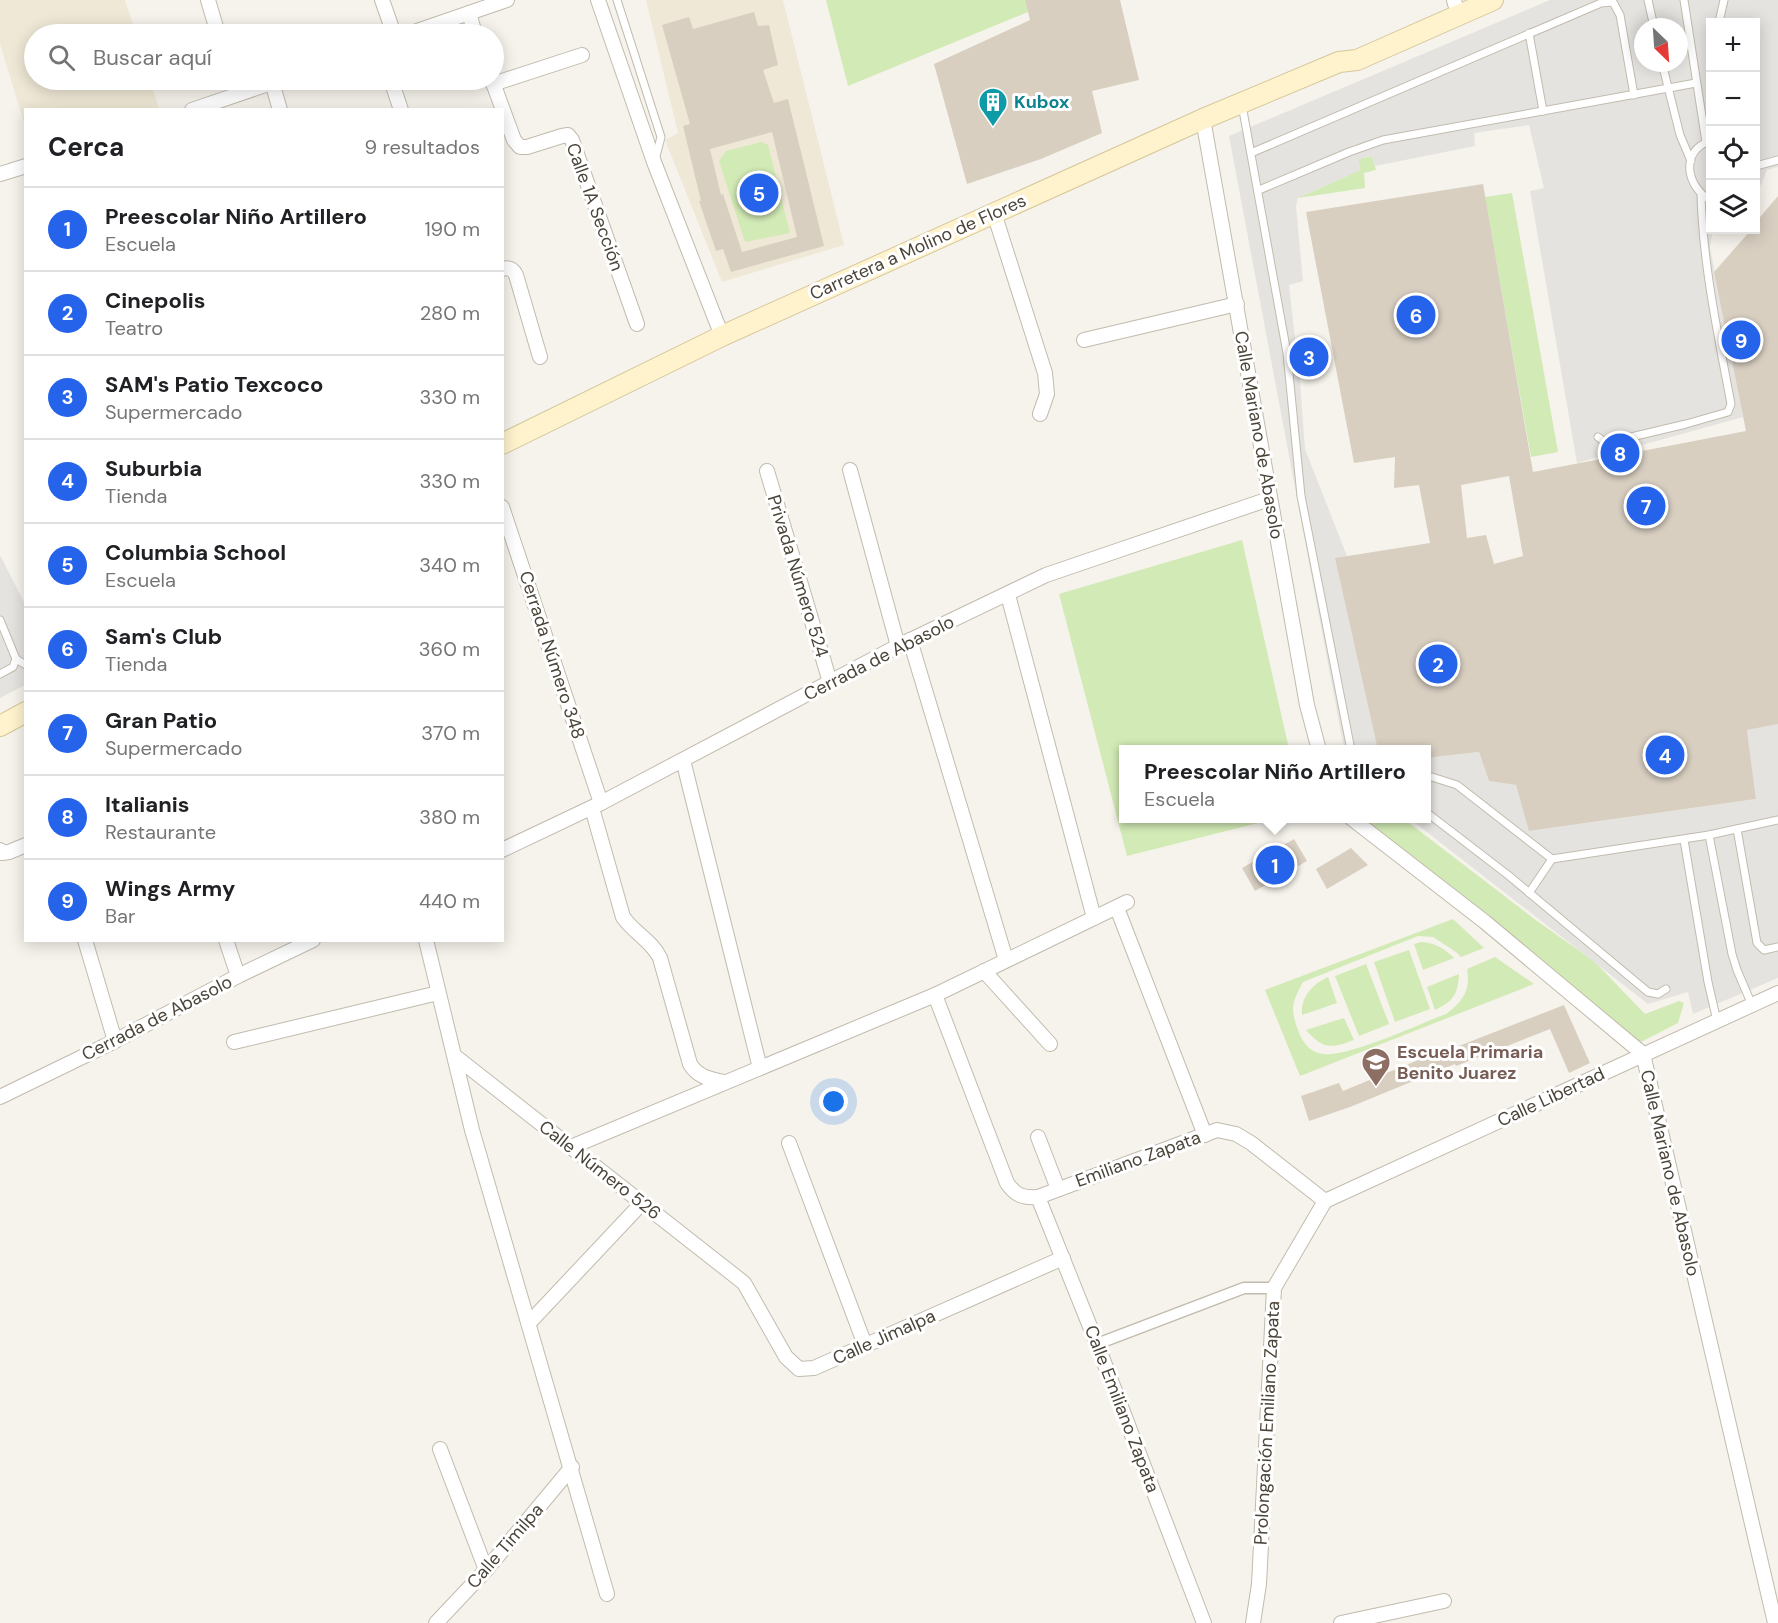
<!DOCTYPE html>
<html lang="es">
<meta charset="utf-8">
<style>
:root{--surface:#fff;--page:#f2f2f2;--text:#202124;--muted:#757577;--line:#e0e0e0;--accent:#2563eb}
body{margin:0;font-family:"DM Sans",sans-serif;background:var(--page);color:var(--text)}
.controls{position:absolute;right:18px;top:18px;display:grid;overflow:hidden;border-radius:0px;box-shadow:0 3px 15px #0003}
.controls button{width:54px;height:54px;display:grid;place-items:center;padding:0;border:0;border-bottom:2px solid var(--line);background:var(--surface);color:var(--text);font:30px sans-serif}
.compass{position:absolute;left:1634px;top:18px;width:54px;height:54px;border-radius:50%;background:var(--surface);box-shadow:0 3px 15px #0003;rotate:155deg}
.you{position:absolute;left:834px;top:1102px;width:21px;height:21px;margin:-15px;border:4px solid #fff;border-radius:50%;background:#1a73e8;box-shadow:0 0 0 9px #1a73e833}
.badge{display:grid;place-items:center;width:39px;height:39px;border-radius:50%;background:var(--accent);color:#fff;font-size:20px;font-weight:700}
.pin{position:absolute;translate:-50% -50%;border:3px solid #fff;box-shadow:0 2px 6px #0006}
.popup{position:absolute;left:1119px;top:745px;width:312px;height:78px;box-sizing:border-box;display:grid;place-content:center;border-radius:0px;background:var(--surface);filter:drop-shadow(0 2px 4px #0005);font-size:20px;white-space:nowrap;color:var(--muted)}
.popup b{font-size:22px;color:var(--text)}
.popup::after{content:'';position:absolute;left:50%;top:100%;margin-left:-12px;border:12px solid transparent;border-top-color:var(--surface)}
.list{margin:0;padding:0;list-style:none}
h2{display:flex;justify-content:space-between;align-items:center;height:78px;margin:0;padding:0 24px;font-size:26px}
h2 small{font-size:20px;font-weight:400;color:var(--muted)}
.list li{display:grid;grid-template-columns:39px 1fr auto;gap:18px;align-items:center;box-sizing:border-box;height:84px;padding:0 24px;border-top:2px solid var(--line)}
.list b{display:block;font-size:22px;white-space:nowrap}
.list p{margin:0;font-size:20px;white-space:nowrap;color:var(--muted)}
.list em{font-size:20px;font-style:normal;color:var(--muted)}
.icon{flex:none;width:33px;height:33px;fill:none;stroke:currentColor;stroke-width:2;stroke-linecap:round;stroke-linejoin:round}
.map{position:relative;flex:none;width:1778px;height:1623px;overflow:hidden}
.search{position:absolute;background:var(--surface);box-shadow:0 3px 15px #0003;left:24px;top:24px;width:480px;height:66px;display:flex;align-items:center;gap:15px;box-sizing:border-box;padding:0 21px;border-radius:33px;color:var(--muted);font-size:22px}
.panel{position:absolute;background:var(--surface);box-shadow:0 3px 15px #0003;left:24px;top:108px;width:480px;height:834px;border-radius:0px}
.map>svg:first-child{display:block}
.education{fill:#efe8d6}
.green{fill:#d2eab5}
.parking{fill:#e5e3e0;fill-rule:evenodd}
.building{fill:#d8cfc1;fill-rule:evenodd}
.lines{fill:none;stroke-linecap:round;stroke-linejoin:round}
.service-casing{stroke:#c2bbae;stroke-width:9}
.pedestrian-casing{stroke:#c2bbae;stroke-width:13}
.minor-casing{stroke:#c2bbae;stroke-width:16}
.secondary-casing{stroke:#d6c79b;stroke-width:22}
.service{stroke:#fff;stroke-width:7}
.pedestrian{stroke:#fff;stroke-width:10}
.minor{stroke:#fff;stroke-width:14}
.secondary{stroke:#fff3cd;stroke-width:20}
.labels{text-anchor:middle;dominant-baseline:central;stroke-width:6;stroke-linejoin:round;paint-order:stroke}
.culture-label{font-size:18px;font-weight:bold;fill:#0d838f;stroke:#fff;text-anchor:start}
.street-label{font-size:18px;fill:#4b4439;stroke:#fff}
.education-label{font-size:18px;font-weight:bold;fill:#785e54;stroke:#fff;text-anchor:start}
</style>
<div class="map">
<svg width="1778" height="1623" viewBox="0 0 1778 1623">
<rect width="100%" height="100%" fill="#f6f3ec"/>
<g class="education">
<path d="M0 0H125L136 34H34V80H150L159 109 26 110 25 126 0 44Z"/>
<path d="M646 0H783L844 245 722 282 665 140 678 133Z"/>
</g>
<g class="green">
<path d="M826 0H1025L1028 12 848 86Z"/>
<path d="M762 142 768 145 790 233 745 242 719 161 726 151Z"/>
<path d="M1372 156 1376 170 1364 173 1365 188 1298 198 1360 170 1358 159Z"/>
<path d="M1512 193 1558 452 1531 457 1485 197Z"/>
<path d="M1242 540 1289 749 1124 750V818L1274 819 1127 856 1059 594Z"/>
<path d="M1362 819H1404L1537 921 1594 961 1645 1014 1679 1001 1684 1003 1678 1023 1637 1044Z"/>
<path d="M1453 919 1484 948 1461 957 1456 952 1433 937 1418 936 1303 982C1292 1002 1290 1009 1298 1030 1302 1042 1309 1052 1323 1054 1350 1057 1419 1024 1446 1014 1463 1001 1471 990 1467 969L1495 957 1534 984 1300 1076 1265 990Z"/>
<path d="M1421 942C1435 943 1444 948 1454 958L1423 970 1414 944Z"/>
<path d="M1409 950 1430 1009 1395 1022 1374 962Z"/>
<path d="M1366 964 1389 1024 1359 1036 1335 976Z"/>
<path d="M1459 974C1458 995 1453 1001 1435 1010L1427 987Z"/>
<path d="M1328 977 1337 1003 1302 1015C1300 997 1313 984 1328 977Z"/>
<path d="M1344 1018 1354 1040C1330 1049 1323 1049 1306 1030Z"/>
</g>
<g class="parking">
<path d="M1550 0H1778V167L1767 170 1756 196V22H1710V230H1713L1710 247 1743 417 1577 463 1530 191 1544 188 1529 125 1474 133 1475 146 1375 166 1372 156 1358 159 1360 170 1298 198 1296 206 1303 281 1289 285 1300 382 1305 449 1347 556 1379 749H1344L1229 136ZM1643 27H1679V63H1643Z"/>
<path d="M0 555 26 606 25 685 0 698Z"/>
<path d="M1778 723V978L1693 1014 1688 992 1648 1004 1410 819 1426 818 1427 758 1479 752 1489 781 1516 785 1530 831 1756 799 1747 730Z"/>
</g>
<g class="building">
<path d="M1025 0H1120L1139 80 1092 91 1102 133 1041 159 967 184 934 64 1030 20Z"/>
<path d="M754 12 758 26 769 25 778 65 763 70 774 103 788 99 824 246 731 272 723 249 716 251 699 201H701L683 126 690 124 662 25 689 17 693 29ZM772 132 797 237 742 252 723 194 721 195 710 149Z"/>
<path d="M1483 184 1533 472 1746 431 1714 272 1751 230H1755V223L1778 196V724L1747 730 1756 799 1529 831 1516 785 1489 781 1479 752 1426 758V750H1378L1335 558 1430 543 1419 485 1394 488 1395 457 1354 463 1306 212ZM1509 476 1523 556 1494 564 1486 535 1467 538 1461 485Z"/>
<path d="M1294 839 1307 861 1255 891 1242 868Z"/>
<path d="M1351 848 1368 865 1327 889 1316 869Z"/>
<path d="M1564 1005 1590 1063 1569 1073 1550 1029 1456 1066 1455 1064 1350 1107 1309 1121 1301 1096 1339 1083 1343 1091 1440 1051 1441 1053Z"/>
</g>
<g class="lines">
<g class="service-casing">
<g id="service">
<path d="M617 0 661 137 655 160"/>
<path d="M1648 0 1654 27"/>
<path d="M1684 0 1706 142"/>
<path d="M1719 22 1724 0"/>
<path d="M1529 33 1543 111"/>
<path d="M1662 63 1680 135 1691 161"/>
<path d="M1242 105 1287 353 1301 496 1351 750"/>
<path d="M1710 141C1680 151 1686 186 1710 200"/>
<path d="M1251 153 1601 3 1613 2 1620 15 1634 95"/>
<path d="M1756 166 1778 160"/>
<path d="M1259 190 1349 152 1383 140 1696 83"/>
<path d="M1598 437 1606 443 1686 424 1728 412 1731 404C1718 335 1703 265 1701 195"/>
<path d="M0 620 16 659 26 665"/>
<path d="M0 674 13 667 16 659"/>
<path d="M1426 777H1432L1457 785 1552 859 1709 835 1778 820"/>
<path d="M1426 812 1508 875 1648 992 1658 994 1666 989"/>
<path d="M1737 829 1757 943 1764 950 1778 947"/>
<path d="M1709 835 1732 954 1737 970 1752 1005"/>
<path d="M1684 840 1708 982 1717 1021"/>
<path d="M1529 893 1552 859"/>
</g>
</g>
<g class="pedestrian-casing">
<path id="pedestrian" d="M1097 1344 1244 1288H1274"/>
</g>
<g class="minor-casing">
<g id="minor">
<path d="M208 0 216 27"/>
<path d="M382 0 394 34"/>
<path d="M598 0 654 162 722 336"/>
<path d="M1454 0 1455 4"/>
<path d="M469 13 475 34"/>
<path d="M408 34 507 0"/>
<path d="M391 80 401 110"/>
<path d="M492 80 514 140 520 147H527L562 136 568 135 572 140 637 324"/>
<path d="M272 82 280 110"/>
<path d="M493 84 582 55"/>
<path d="M192 110 280 80"/>
<path d="M1203 119 1307 705 1319 750"/>
<path d="M0 174 26 166"/>
<path d="M994 213 1045 373 1047 394 1040 414"/>
<path d="M502 269C509 267 513 269 516 275L540 357"/>
<path d="M1084 340 1237 304"/>
<path d="M850 470 898 646"/>
<path d="M767 471 830 682"/>
<path d="M502 507 601 803"/>
<path d="M1008 595 1094 918"/>
<path d="M910 640 1006 960"/>
<path d="M683 760 760 1068"/>
<path d="M592 808 623 917C634 933 652 941 660 958L690 1064C698 1077 709 1079 724 1082"/>
<path d="M1351 818 1485 922 1643 1054 1775 1623"/>
<path d="M0 850 2 853 9 852 26 845"/>
<path d="M502 850 601 803 898 646 1046 575 1269 499"/>
<path d="M1117 908 1205 1135"/>
<path d="M85 940 115 1041"/>
<path d="M226 940 238 976"/>
<path d="M426 940 472 1130 607 1594"/>
<path d="M984 971 1050 1044"/>
<path d="M935 995 1007 1183C1016 1196 1023 1198 1038 1197L1217 1130 1236 1134 1251 1143 1325 1201"/>
<path d="M234 1042 438 993"/>
<path d="M456 1057 744 1283 786 1357 799 1369 814 1368 1063 1258"/>
<path d="M0 1097 115 1041 238 976 313 940"/>
<path d="M1038 1137 1058 1189"/>
<path d="M789 1143 865 1345"/>
<path d="M571 1147 935 995 1127 902"/>
<path d="M1038 1197 1097 1344 1204 1623"/>
<path d="M1325 1201 1778 993"/>
<path d="M529 1323 642 1203"/>
<path d="M440 1449 486 1570"/>
<path d="M436 1623 486 1570 572 1467"/>
<path d="M1253 1623 1259 1584 1274 1288 1325 1201"/>
<path d="M1341 1623 1444 1601"/>
</g>
</g>
<g class="secondary-casing">
<g id="secondary">
<path d="M502 444 722 336 1203 119 1339 62 1357 60 1493 0"/>
<path d="M0 726 26 712"/>
</g>
</g>
<use href="#service" class="service"/>
<use href="#pedestrian" class="pedestrian"/>
<use href="#minor" class="minor"/>
<use href="#secondary" class="secondary"/>
</g>
<defs>
<g id="building-pin" transform="scale(1.5)"><path d="M0 17L-7.5 6A9.5 9.5 0 1 1 7.5 6Z" fill="#0f9aa8" stroke="#fff"/><path d="M-4-6H4V6H1V3H-1V6H-4ZM-2.5-4.3h1.7v1.8h-1.7ZM.8-4.3h1.7v1.8H.8ZM-2.5-1h1.7V.8h-1.7ZM.8-1h1.7V.8H.8Z" fill="#fff"/></g>
<g id="school-pin" transform="scale(1.5)"><path d="M0 17L-7.5 6A9.5 9.5 0 1 1 7.5 6Z" fill="#8d6e63" stroke="#fff"/><path d="M0-5L7-2L0 1L-7-2ZM-4 1L0 2.5L4 1V4Q0 6-4 4Z" fill="#fff"/></g>
</defs>
<g fill-rule="evenodd">
<use href="#building-pin" x="993" y="102"/>
<use href="#school-pin" x="1376" y="1062"/>
</g>
<g class="labels">
<g class="culture-label">
<text x="1014" y="102">Kubox</text>
</g>
<g class="street-label">
<text transform="translate(595 207) rotate(70)">Calle 1A Sección</text>
<text transform="translate(918 247) rotate(-24)">Carretera a Molino de Flores</text>
<text transform="translate(1259 435) rotate(80)">Calle Mariano de Abasolo</text>
<text transform="translate(798 576) rotate(73)">Privada Número 524</text>
<text transform="translate(552 655) rotate(72)">Cerrada Número 348</text>
<text transform="translate(879 658) rotate(-27)">Cerrada de Abasolo</text>
<text transform="translate(157 1018) rotate(-27)">Cerrada de Abasolo</text>
<text transform="translate(1551 1097) rotate(-25)">Calle Libertad</text>
<text transform="translate(1138 1159) rotate(-20)">Emiliano Zapata</text>
<text transform="translate(600 1170) rotate(38)">Calle Número 526</text>
<text transform="translate(1670 1173) rotate(77)">Calle Mariano de Abasolo</text>
<text transform="translate(884 1337) rotate(-24)">Calle Jimalpa</text>
<text transform="translate(1122 1409) rotate(69)">Calle Emiliano Zapata</text>
<text transform="translate(1267 1423) rotate(-87)">Prolongación Emiliano Zapata</text>
<text transform="translate(505 1546) rotate(-49)">Calle Timilpa</text>
</g>
<g class="education-label">
<text x="1397" y="1052">Escuela Primaria<tspan x="1397" dy="21">Benito Juarez</tspan></text>
</g>
</g>
</svg>
<div class="controls">
<button>+</button>
<button>−</button>
<button><svg class="icon" aria-label="locate" viewBox="0 0 24 24"><circle cx="12" cy="12" r="6"/><path d="M12 2v4M12 18v4M2 12h4M18 12h4"/></svg></button>
<button><svg class="icon" aria-label="layers" viewBox="0 0 24 24"><path d="M12 4l9 5-9 5-9-5zM3 14l9 5 9-5"/></svg></button>
</div>
<svg class="compass" viewBox="-18 -18 36 36"><path d="M0-13l5 13h-10z" fill="#e53935"/><path d="M0 13l5-13h-10z" fill="#757577"/></svg>
<div class="you"></div>
<div class="pin badge" style="left:1275px;top:865px">1</div>
<div class="popup"><b>Preescolar Niño Artillero</b>Escuela</div>
<div class="pin badge" style="left:1438px;top:664px">2</div>
<div class="pin badge" style="left:1309px;top:357px">3</div>
<div class="pin badge" style="left:1665px;top:755px">4</div>
<div class="pin badge" style="left:759px;top:193px">5</div>
<div class="pin badge" style="left:1416px;top:315px">6</div>
<div class="pin badge" style="left:1646px;top:506px">7</div>
<div class="pin badge" style="left:1620px;top:453px">8</div>
<div class="pin badge" style="left:1741px;top:340px">9</div>
<div class="search"><svg class="icon" aria-label="search" viewBox="0 0 24 24"><circle cx="10" cy="10" r="6"/><path d="M15 15l6 6"/></svg>Buscar aquí</div>
<section class="panel">
<h2>Cerca<small>9 resultados</small></h2>
<ul class="list">
<li><span class="badge">1</span><div><b>Preescolar Niño Artillero</b><p>Escuela</p></div><em>190 m</em></li>
<li><span class="badge">2</span><div><b>Cinepolis</b><p>Teatro</p></div><em>280 m</em></li>
<li><span class="badge">3</span><div><b>SAM's Patio Texcoco</b><p>Supermercado</p></div><em>330 m</em></li>
<li><span class="badge">4</span><div><b>Suburbia</b><p>Tienda</p></div><em>330 m</em></li>
<li><span class="badge">5</span><div><b>Columbia School</b><p>Escuela</p></div><em>340 m</em></li>
<li><span class="badge">6</span><div><b>Sam's Club</b><p>Tienda</p></div><em>360 m</em></li>
<li><span class="badge">7</span><div><b>Gran Patio</b><p>Supermercado</p></div><em>370 m</em></li>
<li><span class="badge">8</span><div><b>Italianis</b><p>Restaurante</p></div><em>380 m</em></li>
<li><span class="badge">9</span><div><b>Wings Army</b><p>Bar</p></div><em>440 m</em></li>
</ul>
</section>
</div>
